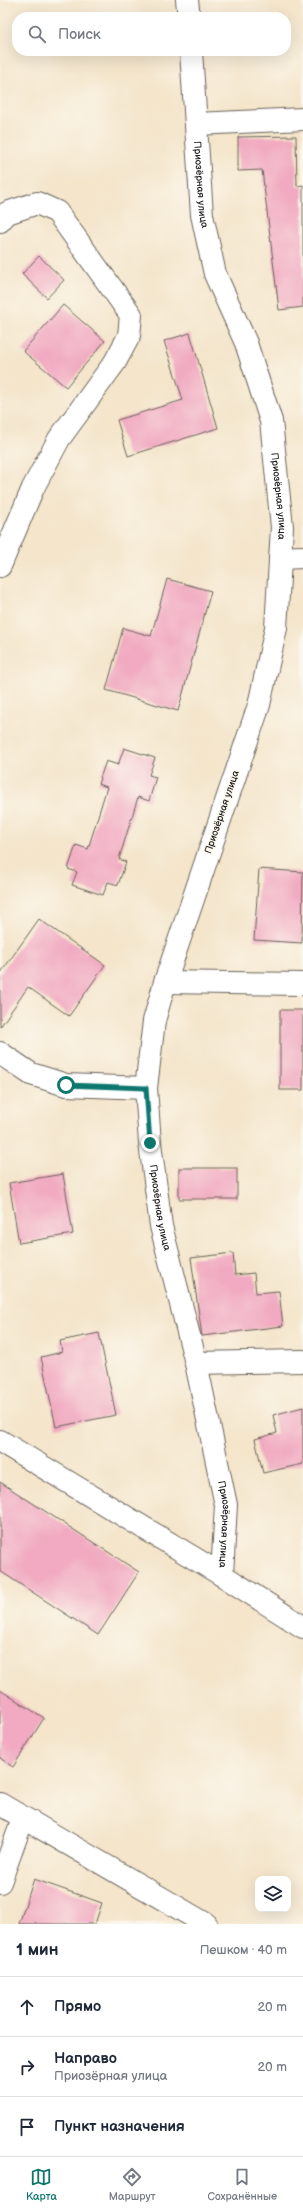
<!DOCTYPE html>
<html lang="ru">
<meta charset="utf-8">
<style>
:root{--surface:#fff;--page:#f6f6f7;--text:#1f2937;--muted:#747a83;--line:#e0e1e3;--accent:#0f766e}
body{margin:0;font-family:"Balsamiq Sans",sans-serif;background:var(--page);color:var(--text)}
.controls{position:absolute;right:12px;bottom:12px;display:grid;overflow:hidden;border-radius:8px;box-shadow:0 4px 16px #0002}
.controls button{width:36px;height:36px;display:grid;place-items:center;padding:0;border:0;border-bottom:1px solid var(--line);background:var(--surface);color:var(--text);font:20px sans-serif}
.stop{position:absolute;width:12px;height:12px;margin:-9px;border:3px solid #0f766e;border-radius:50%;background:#fff}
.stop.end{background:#0f766e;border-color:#fff;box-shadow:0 1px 4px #0008}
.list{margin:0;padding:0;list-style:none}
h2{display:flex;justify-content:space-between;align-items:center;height:52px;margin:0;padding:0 16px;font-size:17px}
h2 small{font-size:13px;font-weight:400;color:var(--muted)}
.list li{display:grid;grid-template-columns:26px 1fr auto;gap:12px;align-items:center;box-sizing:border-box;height:60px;padding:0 16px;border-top:1px solid var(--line)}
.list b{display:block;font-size:15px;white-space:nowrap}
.list p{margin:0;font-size:13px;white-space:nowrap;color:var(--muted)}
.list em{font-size:13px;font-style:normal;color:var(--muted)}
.icon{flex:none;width:22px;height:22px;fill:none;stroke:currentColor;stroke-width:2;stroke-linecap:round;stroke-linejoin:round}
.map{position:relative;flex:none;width:303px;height:1924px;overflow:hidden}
.search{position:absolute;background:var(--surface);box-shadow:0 4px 16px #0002;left:12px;right:12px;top:12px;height:44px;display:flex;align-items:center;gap:10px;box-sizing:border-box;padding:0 14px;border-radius:16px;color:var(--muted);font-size:15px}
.sheet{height:232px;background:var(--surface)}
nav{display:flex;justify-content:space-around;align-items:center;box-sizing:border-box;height:56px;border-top:1px solid var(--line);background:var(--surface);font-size:11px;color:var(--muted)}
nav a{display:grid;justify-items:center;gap:2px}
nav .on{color:var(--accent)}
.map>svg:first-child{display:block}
.building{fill:#f1aac1}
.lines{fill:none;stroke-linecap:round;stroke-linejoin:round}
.minor-casing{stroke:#686259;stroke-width:24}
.minor{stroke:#fff;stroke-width:22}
.route{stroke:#0f766e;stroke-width:5}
.labels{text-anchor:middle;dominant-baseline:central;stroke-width:3;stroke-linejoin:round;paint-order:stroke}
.street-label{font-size:10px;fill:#1c1c1c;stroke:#fbf7ec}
</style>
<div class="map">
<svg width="303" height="1924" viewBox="0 0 303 1924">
<rect width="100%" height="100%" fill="#fbf7ec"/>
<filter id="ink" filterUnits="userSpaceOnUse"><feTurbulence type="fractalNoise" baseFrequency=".025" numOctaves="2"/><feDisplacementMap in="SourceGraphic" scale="8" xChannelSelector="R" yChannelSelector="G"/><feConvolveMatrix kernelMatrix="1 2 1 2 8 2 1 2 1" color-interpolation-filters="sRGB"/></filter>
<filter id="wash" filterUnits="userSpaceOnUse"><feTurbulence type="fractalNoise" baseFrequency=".012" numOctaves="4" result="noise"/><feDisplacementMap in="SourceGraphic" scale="16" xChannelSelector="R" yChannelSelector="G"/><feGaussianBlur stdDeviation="0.9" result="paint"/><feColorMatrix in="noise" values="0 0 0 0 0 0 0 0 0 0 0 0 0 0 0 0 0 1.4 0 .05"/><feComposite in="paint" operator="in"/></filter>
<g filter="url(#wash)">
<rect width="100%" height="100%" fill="#f4e5cb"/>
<g id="blocks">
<g class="building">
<path d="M296 136 297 186 303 185V307L279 310 262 170 238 171V137Z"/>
<path d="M39 256 64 280 47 298 22 274Z"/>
<path d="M63 305 105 341 66 387 23 351Z"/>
<path d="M190 333 218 428 128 456 117 420 183 400 164 341Z"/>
<path d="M167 579 211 591 178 711 106 690 123 628 151 636Z"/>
<path d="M124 748 155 758 149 775 156 777 149 801 138 797 119 859 126 862 118 885 108 882 103 895 72 885 77 872 68 869 76 845 88 849 107 787 98 784 106 761 118 765Z"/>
<path d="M259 869 303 872 302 943 254 940Z"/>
<path d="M39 919 105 965 69 1016 28 987 0 1027V974Z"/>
<rect x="280" y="1010" width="23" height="80"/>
<rect x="179" y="1168" width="58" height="31"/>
<path d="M63 1174 73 1234 19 1243 9 1183Z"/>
<path d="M233 1253 235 1275 254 1273 256 1293 279 1291 283 1326 202 1336 191 1258Z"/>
<path d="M99 1333 116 1415 56 1427 41 1357 62 1352 60 1341Z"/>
<path d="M303 1407V1464L263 1473 255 1439 277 1433 273 1415Z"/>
<path d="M0 1482 139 1572 98 1635 0 1571Z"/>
<path d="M0 1690 44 1718 13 1767 0 1758Z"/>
<path d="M34 1879 102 1903 95 1924H19Z"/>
</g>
</g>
</g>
<g filter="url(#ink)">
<use href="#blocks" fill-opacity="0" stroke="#686259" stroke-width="1"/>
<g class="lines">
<g class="minor-casing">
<g id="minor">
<path d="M187 0 189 17"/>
<path id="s1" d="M191 51 202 215 215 274 246 343 271 421 282 527 276 628 259 705 165 982 154 1021 146 1088 150 1143 161 1226 196 1363 226 1505 222 1575"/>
<path d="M196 124 303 119"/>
<path d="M0 221 7 213 37 203 57 212 131 315 129 336 115 362 59 439 33 488 0 566"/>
<path d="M280 558 303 557"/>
<path d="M165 982 303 984"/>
<path d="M0 1053 31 1074 66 1085 146 1088"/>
<path d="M196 1363 303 1361"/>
<path d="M0 1441 222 1575 303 1627"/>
<path d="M0 1804 206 1924"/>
<path d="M0 1882 23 1818"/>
</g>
</g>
<use href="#minor" class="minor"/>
</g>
</g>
<g class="lines" filter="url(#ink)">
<path class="route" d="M66 1085 146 1088 150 1143"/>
</g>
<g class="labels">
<g class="street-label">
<text stroke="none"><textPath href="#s1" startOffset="134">Приозёрная улица</textPath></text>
<text stroke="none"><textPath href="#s1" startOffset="458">Приозёрная улица</textPath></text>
<text transform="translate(222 812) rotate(-71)">Приозёрная улица</text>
<text stroke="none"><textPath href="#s1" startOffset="1190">Приозёрная улица</textPath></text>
<text stroke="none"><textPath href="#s1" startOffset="1514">Приозёрная улица</textPath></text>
</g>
</g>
</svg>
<div class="controls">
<button><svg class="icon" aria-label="layers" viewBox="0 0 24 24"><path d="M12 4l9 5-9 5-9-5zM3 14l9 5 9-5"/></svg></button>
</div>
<div class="stop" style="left:66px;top:1085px"></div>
<div class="stop end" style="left:150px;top:1143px"></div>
<div class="search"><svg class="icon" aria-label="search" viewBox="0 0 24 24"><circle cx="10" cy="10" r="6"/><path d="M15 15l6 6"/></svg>Поиск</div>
</div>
<section class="sheet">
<h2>1 мин<small>Пешком · 40 m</small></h2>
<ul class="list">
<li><svg class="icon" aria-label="ahead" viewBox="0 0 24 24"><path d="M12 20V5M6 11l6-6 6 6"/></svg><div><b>Прямо</b></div><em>20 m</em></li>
<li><svg class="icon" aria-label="right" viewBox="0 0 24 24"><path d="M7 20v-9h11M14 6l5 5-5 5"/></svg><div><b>Направо</b><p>Приозёрная улица</p></div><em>20 m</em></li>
<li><svg class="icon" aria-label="arrive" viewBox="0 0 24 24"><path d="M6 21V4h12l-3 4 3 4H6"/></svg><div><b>Пункт назначения</b></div></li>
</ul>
</section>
<nav>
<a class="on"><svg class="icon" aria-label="map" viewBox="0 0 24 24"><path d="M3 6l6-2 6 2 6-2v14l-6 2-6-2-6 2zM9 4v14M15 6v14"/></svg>Карта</a>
<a><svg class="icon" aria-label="directions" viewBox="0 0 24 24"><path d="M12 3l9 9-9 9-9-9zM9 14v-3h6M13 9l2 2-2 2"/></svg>Маршрут</a>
<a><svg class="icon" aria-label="saved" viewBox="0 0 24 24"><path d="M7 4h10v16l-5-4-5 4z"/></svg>Сохранённые</a>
</nav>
